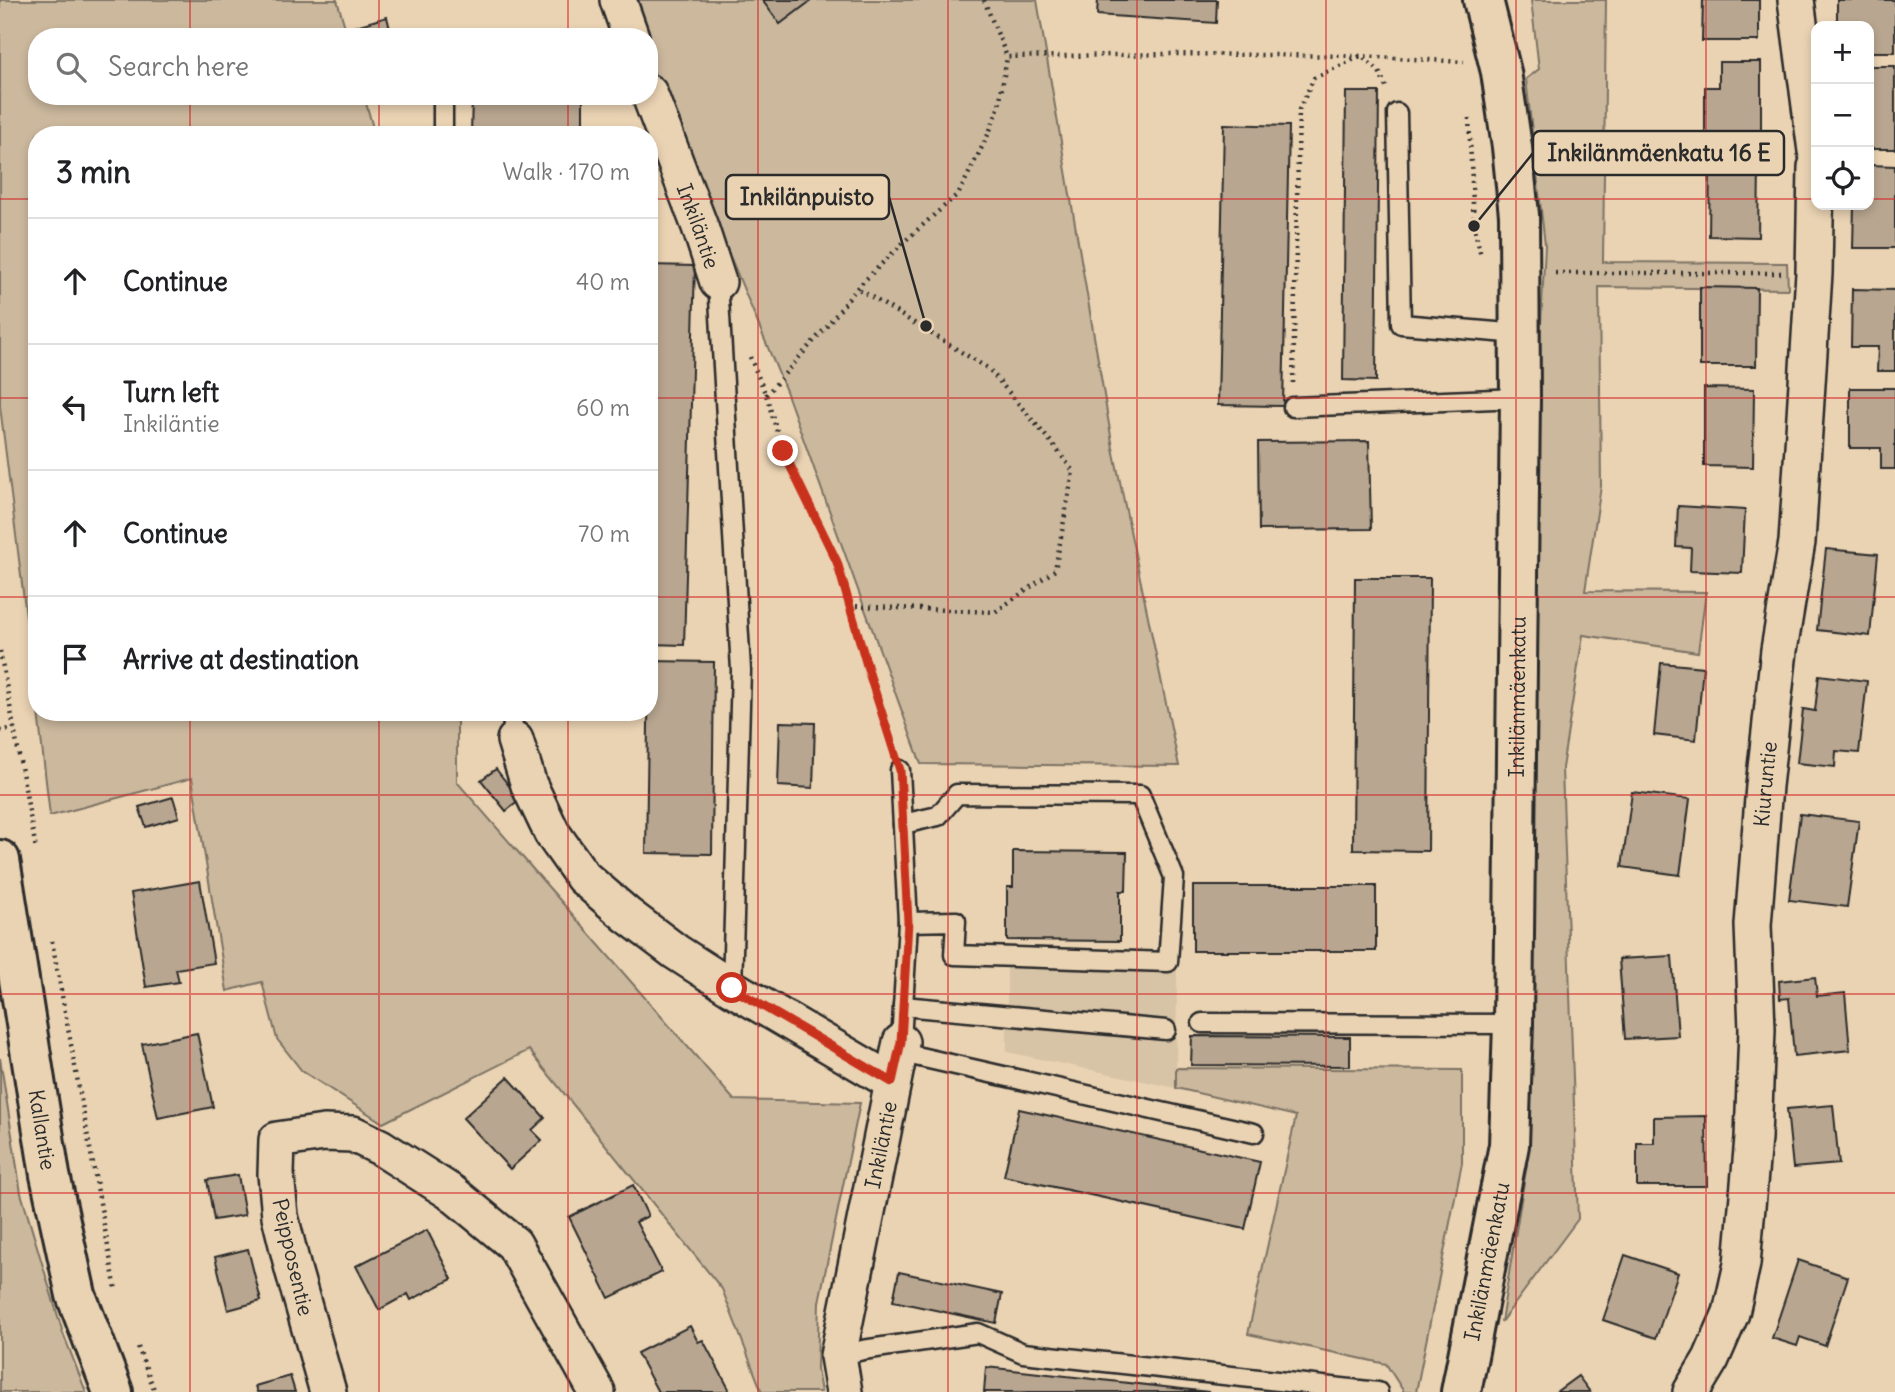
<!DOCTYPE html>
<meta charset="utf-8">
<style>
:root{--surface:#fff;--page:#f2f2f2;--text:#202124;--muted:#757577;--line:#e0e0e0}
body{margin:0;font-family:Delius,sans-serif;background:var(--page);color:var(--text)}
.controls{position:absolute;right:21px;top:21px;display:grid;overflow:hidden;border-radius:14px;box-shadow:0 4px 10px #0003}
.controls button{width:63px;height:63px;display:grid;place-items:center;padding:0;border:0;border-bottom:2px solid var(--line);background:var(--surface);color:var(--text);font:35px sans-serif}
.stop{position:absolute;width:21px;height:21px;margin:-16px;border:5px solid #c8321e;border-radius:50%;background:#fff}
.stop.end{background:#c8321e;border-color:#fff;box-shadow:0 2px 7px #0008}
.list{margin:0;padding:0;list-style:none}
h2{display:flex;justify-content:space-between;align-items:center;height:91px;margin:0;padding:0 28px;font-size:30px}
h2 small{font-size:23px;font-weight:400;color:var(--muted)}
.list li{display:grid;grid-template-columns:46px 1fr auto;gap:21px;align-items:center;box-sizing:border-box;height:126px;padding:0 28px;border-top:2px solid var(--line)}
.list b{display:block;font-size:26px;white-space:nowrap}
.list p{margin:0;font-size:23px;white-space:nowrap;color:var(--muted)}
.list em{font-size:23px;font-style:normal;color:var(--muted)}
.icon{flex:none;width:38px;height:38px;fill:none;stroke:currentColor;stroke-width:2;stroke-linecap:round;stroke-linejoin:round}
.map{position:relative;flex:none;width:1895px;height:1392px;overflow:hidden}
.search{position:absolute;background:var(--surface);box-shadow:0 4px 10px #0003;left:28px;top:28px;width:630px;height:77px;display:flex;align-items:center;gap:18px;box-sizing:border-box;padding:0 24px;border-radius:28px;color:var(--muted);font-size:26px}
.panel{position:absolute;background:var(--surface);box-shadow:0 4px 10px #0003;left:28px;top:126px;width:630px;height:595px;border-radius:28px}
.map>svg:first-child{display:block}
.built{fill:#d7c3a6}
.green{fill:#cbb89d;stroke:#7b7264;stroke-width:2}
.building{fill:#b8a690;stroke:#2b2b2b;stroke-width:2}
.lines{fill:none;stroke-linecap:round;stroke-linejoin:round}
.lane-casing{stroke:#2b2b2b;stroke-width:23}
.street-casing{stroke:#2b2b2b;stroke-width:40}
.secondary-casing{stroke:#2b2b2b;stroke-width:44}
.path{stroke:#2b2b2b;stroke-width:4.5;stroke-dasharray:2 5;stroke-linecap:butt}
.lane{stroke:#ead3b3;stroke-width:18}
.street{stroke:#ead3b3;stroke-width:35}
.secondary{stroke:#ead3b3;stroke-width:38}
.route{stroke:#c8321e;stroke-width:9}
.grid{fill:none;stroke:#d62828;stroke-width:2;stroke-opacity:0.55}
.labels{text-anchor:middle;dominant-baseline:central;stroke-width:7;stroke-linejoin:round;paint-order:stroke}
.street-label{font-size:21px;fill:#2b2b2b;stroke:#ead3b3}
.leader{fill:none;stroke:#2b2b2b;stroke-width:2.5}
.callout-dot{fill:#2b2b2b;stroke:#ead3b3;stroke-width:2.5}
.callout{fill:#ead3b3;stroke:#2b2b2b;stroke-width:2.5}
.callout-label{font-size:23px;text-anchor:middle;font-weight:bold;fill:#2b2b2b}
</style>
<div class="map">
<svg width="1895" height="1392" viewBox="0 0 1895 1392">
<rect width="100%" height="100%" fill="#ead3b3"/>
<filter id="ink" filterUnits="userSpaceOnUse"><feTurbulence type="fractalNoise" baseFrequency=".0143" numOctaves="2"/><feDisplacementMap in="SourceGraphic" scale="14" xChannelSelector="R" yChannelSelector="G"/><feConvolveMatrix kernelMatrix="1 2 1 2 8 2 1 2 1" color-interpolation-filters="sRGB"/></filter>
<g filter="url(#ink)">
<path class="built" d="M1007 965 1177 966 1176 1088 1007 1052Z"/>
<g class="green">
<path d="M0 0H337L348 37H37V96H364L375 135H37V705L0 406Z"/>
<path d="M624 0H1037L1113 448 1179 766 921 764 786 391 649 61V37H639Z"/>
<path d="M1531 0H1606L1603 262 1787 263 1788 289 1599 287 1601 486 1585 591 1706 592 1698 652 1583 635 1562 768 1578 1219 1501 1322 1527 1164 1533 481 1545 245 1526 79 1539 69Z"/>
<path d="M38 712H457V782L734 1100 860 1103 819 1302 817 1369 821 1392H762L722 1289 529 1050 383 1123 302 1071 277 1039 262 982 227 991 192 778 50 816Z"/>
<path d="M0 1058 21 1193 63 1333 86 1392H0Z"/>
<path d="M1176 1068 1462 1070V1163L1416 1392H1404L1386 1364 1248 1334 1296 1116 1176 1088Z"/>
</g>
<g class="building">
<path d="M762 0H812L780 24Z"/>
<path d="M1098 0H1217L1216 23 1097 15Z"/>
<path d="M1703 0H1759V41H1702Z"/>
<path d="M1837 0H1895V52H1869V26H1837Z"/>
<path d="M387 17 392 37H358L356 26Z"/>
<path d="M1719 62H1761V142H1705V87H1719Z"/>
<rect x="1869" y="66" width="26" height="83"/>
<path d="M1346 92H1379L1376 381 1343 380Z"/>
<path d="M472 96H583V135H471Z"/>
<path d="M1224 124 1289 126 1283 406 1218 405Z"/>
<path d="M1710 165 1759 166 1758 237 1709 236Z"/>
<path d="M1869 165 1895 166V248H1853L1854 205H1869Z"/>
<path d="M649 265 695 266 684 645 649 644Z"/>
<path d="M1700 287 1757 288 1756 366H1700Z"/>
<path d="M1852 289 1895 290V371H1877L1878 347H1851Z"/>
<path d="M1704 388 1754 389 1753 467 1704 466Z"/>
<path d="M1850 388H1895V469H1881V448H1850Z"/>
<path d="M1369 441 1371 529 1259 530 1258 442Z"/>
<path d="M1678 506 1745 510 1742 573 1690 571 1691 548 1676 547Z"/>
<path d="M1826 549 1878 554 1870 636 1817 630Z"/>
<path d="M1355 578H1430L1428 851 1353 850Z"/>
<path d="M649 661 714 662 712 854 646 853Z"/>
<path d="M1661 663 1703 667 1696 740 1654 735Z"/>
<path d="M1819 675 1867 681 1859 753 1836 751 1835 767 1797 763 1803 709 1815 711Z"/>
<path d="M780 722 815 723 813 788 778 786Z"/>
<path d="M496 769 520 800 506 811 481 780Z"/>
<path d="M1632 792 1690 799 1680 875 1622 867Z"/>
<path d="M173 797 179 817 146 827 139 807Z"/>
<path d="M1800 814 1859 821 1847 907 1789 900Z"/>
<path d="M1013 851 1127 852 1126 891H1120V941L1007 940V887H1013Z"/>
<path d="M200 881 214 963 176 969 179 982 146 987 131 893Z"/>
<rect x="1193" y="886" width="183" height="65"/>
<path d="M1672 956 1678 1036 1625 1039 1619 959Z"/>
<path d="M1815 977 1817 996 1845 993 1850 1050 1794 1056 1789 998 1780 999 1779 981Z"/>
<path d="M197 1033 213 1107 158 1118 142 1044Z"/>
<path d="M1192 1036 1350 1037V1066L1191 1065Z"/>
<path d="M508 1077 545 1118 532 1130 542 1140 510 1169 463 1118Z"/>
<path d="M1833 1105 1839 1164 1793 1168 1787 1109Z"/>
<path d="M1019 1109 1260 1162 1245 1229 1004 1176Z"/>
<path d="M1706 1116 1707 1186H1637V1143H1654V1117Z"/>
<path d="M238 1175 245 1215 214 1220 207 1180Z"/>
<path d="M633 1185 648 1216 636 1222 662 1272 609 1298 569 1217Z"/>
<path d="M427 1230 452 1279 411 1300 408 1294 379 1310 356 1266Z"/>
<path d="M248 1249 261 1301 228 1310 215 1257Z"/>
<path d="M1625 1255 1678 1273 1656 1338 1603 1320Z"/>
<path d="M1798 1260 1848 1277 1825 1346 1800 1337 1797 1346 1772 1338Z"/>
<path d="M899 1272 1002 1294 996 1323 893 1301Z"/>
<path d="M690 1326 698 1342 703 1340 729 1389 725 1392H658L637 1353Z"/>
<path d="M986 1367 1209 1392H984Z"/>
<path d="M290 1376 295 1392H257L255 1386Z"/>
<path d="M1578 1376 1590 1392H1556Z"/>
</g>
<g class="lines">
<g class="lane-casing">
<g id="lane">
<path d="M443 96V135"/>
<path d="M1397 113 1401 324 1520 334"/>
<path d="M718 282 741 670 732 988"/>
<path d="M1293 407 1520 398"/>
<path d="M511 712 515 740"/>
<path d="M900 770 908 922 901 1042"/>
<path d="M903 824 938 816 957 794 1140 795 1174 877 1168 962 954 955 956 921 908 922"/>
<path d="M903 1006 1166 1030"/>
<path d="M1202 1023 1513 1024"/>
<path d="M898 1052 1254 1133"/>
<path d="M838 1356 863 1350 978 1333 1023 1353 1378 1392"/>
</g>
</g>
<g class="street-casing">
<g id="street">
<path d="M618 0 631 37"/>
<path d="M1796 0 1816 151"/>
<path id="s1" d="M649 93 700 227 718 282"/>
<path d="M515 740 529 785 552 833 583 877 627 915 676 952 732 988 892 1082"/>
<path d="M328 1392 293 1269 280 1216 276 1174 277 1140 324 1133 353 1134 380 1147 452 1193 514 1244 597 1392"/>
<path id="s2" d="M844 1392 838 1356 901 1042"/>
<path id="s3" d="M1691 1392 1711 1359 1731 1313 1742 1264 1753 1138 1757 1029 1753 925 1764 786 1779 650 1797 542 1814 273 1816 167"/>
</g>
</g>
<g class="secondary-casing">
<g id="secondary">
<path id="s4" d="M0 860 50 1175 76 1295 113 1392"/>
<path id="s5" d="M1461 1392 1509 1145 1513 1024 1520 398 1519 215 1512 147 1501 72 1483 0"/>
</g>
</g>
<g class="path">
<path d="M984 0 1007 57"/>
<path d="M1469 118 1474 226 1481 256"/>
<path d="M1555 273H1781"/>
<path d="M750 357 766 395 783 451 837 562 870 676 893 748"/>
<path d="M1293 383 1299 110 1314 78 1361 56 1379 71 1387 90"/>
<path d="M766 395 828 325 857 288 906 240 959 193 989 133 999 106 1007 57 1169 54 1361 56 1464 62"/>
<path d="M849 606 995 612 1055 570 1073 471 1051 442 989 369 857 288"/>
<path d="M0 651 36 849"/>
<path d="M0 731 14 728"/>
<path d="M52 941 116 1290"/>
<path d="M138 1347 155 1392"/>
</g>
<use href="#lane" class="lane"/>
<use href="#street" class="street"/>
<use href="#secondary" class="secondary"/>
</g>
</g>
<g class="lines" filter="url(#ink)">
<path class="route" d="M732 988 892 1082 901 1042 908 922 900 770 870 676 837 562 783 451"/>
</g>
<path class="grid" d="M190 0V37M379 0V37M568 0V37M758 0V1392M948 0V1392M1137 0V1392M1326 0V1392M1516 0V1392M1706 0V1392M190 96V135M379 96V135M568 96V135M0 199H37M649 199H1816M1869 199H1895M0 398H37M649 398H1895M0 597H37M649 597H1895M190 712V1392M379 712V1392M568 712V1392M0 795H1895M0 994H1895M0 1193H1895"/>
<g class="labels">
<g class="street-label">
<text stroke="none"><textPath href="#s1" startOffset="142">Inkiläntie</textPath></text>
<text stroke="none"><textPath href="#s5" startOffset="700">Inkilänmäenkatu</textPath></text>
<text stroke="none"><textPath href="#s3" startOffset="620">Kiuruntie</textPath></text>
<text stroke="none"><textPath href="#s4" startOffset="273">Kallantie</textPath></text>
<text stroke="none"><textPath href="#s2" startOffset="252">Inkiläntie</textPath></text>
<text transform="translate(293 1257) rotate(77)">Peipposentie</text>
<text stroke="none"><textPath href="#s5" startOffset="133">Inkilänmäenkatu</textPath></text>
</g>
</g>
<path class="leader" d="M1474 226L1533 153M926 326L889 197"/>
<g class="callout-dot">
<circle cx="1474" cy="226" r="7"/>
<circle cx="926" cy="326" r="7"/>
</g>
<g class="callout">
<rect x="1533" y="131" width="251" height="44" rx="7"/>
<rect x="726" y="175" width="163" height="44" rx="7"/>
</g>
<g class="callout-label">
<text x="1659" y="161">Inkilänmäenkatu 16 E</text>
<text x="807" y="205">Inkilänpuisto</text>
</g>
</svg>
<div class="controls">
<button>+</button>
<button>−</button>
<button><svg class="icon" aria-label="locate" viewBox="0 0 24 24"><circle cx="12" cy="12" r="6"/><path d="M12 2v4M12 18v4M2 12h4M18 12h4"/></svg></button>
</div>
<div class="stop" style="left:732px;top:988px"></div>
<div class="stop end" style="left:783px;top:451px"></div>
<div class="search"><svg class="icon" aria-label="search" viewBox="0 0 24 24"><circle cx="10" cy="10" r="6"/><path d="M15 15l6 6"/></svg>Search here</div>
<section class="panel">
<h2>3 min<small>Walk · 170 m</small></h2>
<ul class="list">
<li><svg class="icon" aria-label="ahead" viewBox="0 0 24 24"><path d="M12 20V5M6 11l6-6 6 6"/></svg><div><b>Continue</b></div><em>40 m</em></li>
<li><svg class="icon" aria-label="left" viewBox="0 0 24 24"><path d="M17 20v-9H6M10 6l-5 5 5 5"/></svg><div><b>Turn left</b><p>Inkiläntie</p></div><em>60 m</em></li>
<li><svg class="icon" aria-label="ahead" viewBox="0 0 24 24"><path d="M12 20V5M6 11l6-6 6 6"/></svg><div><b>Continue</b></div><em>70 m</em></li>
<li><svg class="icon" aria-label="arrive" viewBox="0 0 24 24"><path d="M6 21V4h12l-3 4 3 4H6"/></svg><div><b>Arrive at destination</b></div></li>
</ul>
</section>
</div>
